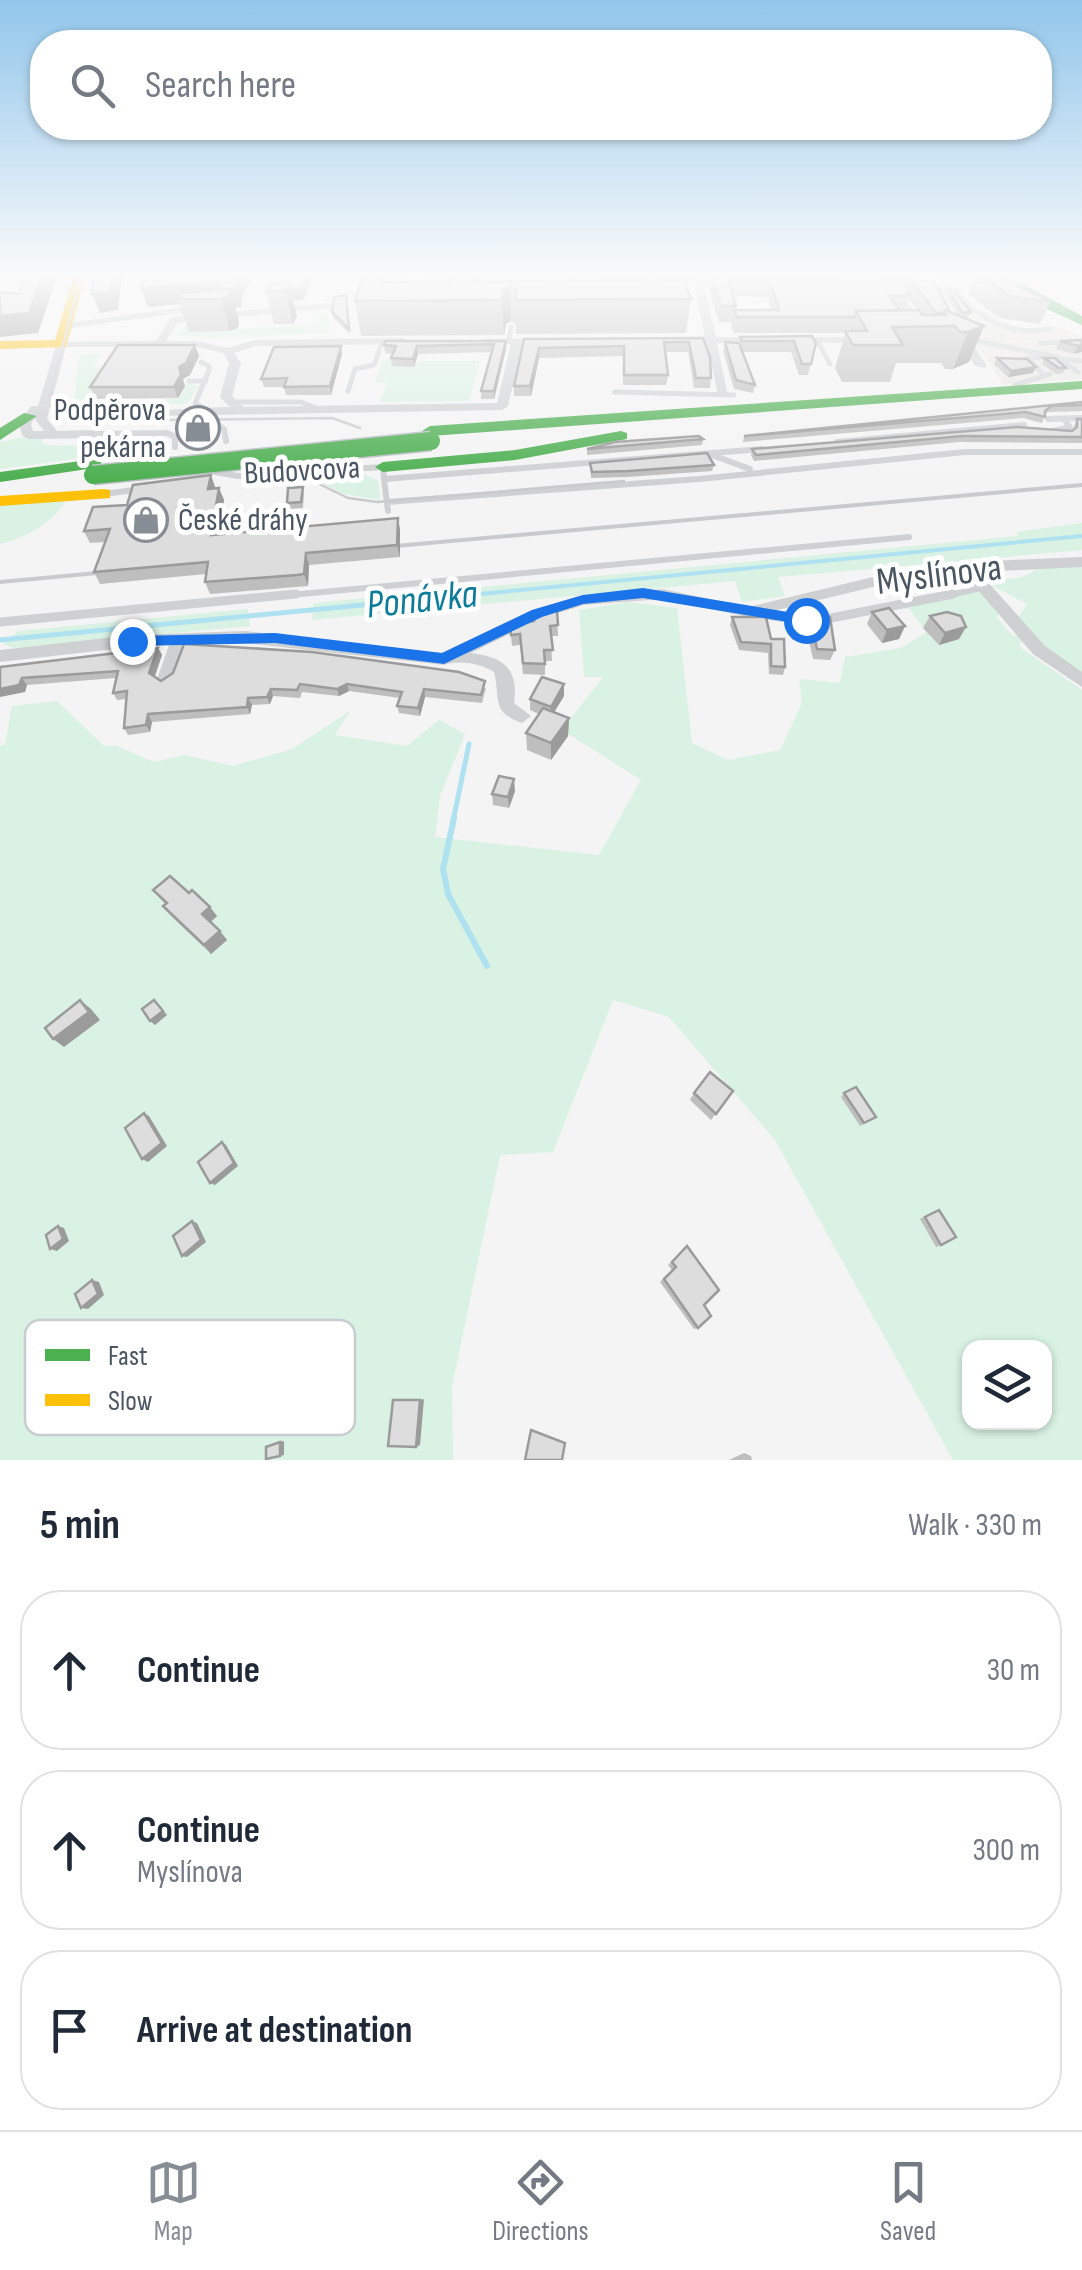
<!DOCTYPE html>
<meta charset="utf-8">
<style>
:root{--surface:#fff;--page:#f2f2f3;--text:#1f2937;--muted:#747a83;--line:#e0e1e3;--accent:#868d94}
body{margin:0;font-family:"Sofia Sans Condensed",sans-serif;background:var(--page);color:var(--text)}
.controls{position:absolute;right:30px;bottom:30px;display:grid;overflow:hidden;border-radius:20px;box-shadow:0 2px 8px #0004}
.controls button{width:90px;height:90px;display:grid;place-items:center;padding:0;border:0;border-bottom:2px solid var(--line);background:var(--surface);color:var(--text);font:50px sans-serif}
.stop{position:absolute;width:30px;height:30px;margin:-22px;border:8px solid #1a73e8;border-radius:50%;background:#fff}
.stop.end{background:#1a73e8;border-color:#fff;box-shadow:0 2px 10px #0008}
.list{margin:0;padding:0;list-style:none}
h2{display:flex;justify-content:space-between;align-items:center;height:130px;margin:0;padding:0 40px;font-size:42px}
h2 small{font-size:32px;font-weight:400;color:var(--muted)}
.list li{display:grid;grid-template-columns:65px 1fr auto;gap:30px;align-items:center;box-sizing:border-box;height:160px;margin:0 20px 20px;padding:0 20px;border:2px solid var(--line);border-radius:40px}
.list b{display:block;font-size:38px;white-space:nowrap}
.list p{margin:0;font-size:32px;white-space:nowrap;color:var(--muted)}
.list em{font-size:32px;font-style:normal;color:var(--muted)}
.icon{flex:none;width:55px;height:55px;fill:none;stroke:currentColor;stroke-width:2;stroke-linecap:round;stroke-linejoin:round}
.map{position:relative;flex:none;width:1082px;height:1460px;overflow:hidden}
.search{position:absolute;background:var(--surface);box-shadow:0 2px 8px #0004;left:30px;right:30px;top:30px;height:110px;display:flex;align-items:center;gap:25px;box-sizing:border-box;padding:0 35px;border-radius:40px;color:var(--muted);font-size:38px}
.sheet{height:670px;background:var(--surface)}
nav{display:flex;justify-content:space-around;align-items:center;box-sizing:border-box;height:140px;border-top:2px solid var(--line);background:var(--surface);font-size:28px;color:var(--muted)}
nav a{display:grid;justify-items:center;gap:5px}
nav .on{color:var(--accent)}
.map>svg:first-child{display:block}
.commercial{fill:#e8e7e3}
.green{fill:#d9f2e3;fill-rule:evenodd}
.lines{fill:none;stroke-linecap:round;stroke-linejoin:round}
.stream-far2{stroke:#aee2f0;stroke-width:4}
.stream-far1{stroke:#aee2f0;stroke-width:5}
.stream{stroke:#aee2f0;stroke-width:6}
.lane-far2{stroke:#ced0d2;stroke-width:5}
.lane-far1{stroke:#ced0d2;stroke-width:6}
.lane{stroke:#ced0d2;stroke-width:9}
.street{fill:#ced0d2;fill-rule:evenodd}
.fast{fill:#4caf50;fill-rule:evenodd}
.slow{fill:#ffc107;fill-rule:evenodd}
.tram{stroke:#c9cacc;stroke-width:2.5}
.rail{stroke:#c9cacc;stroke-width:4}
.fast-bridge-casing{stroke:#b9bec3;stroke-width:21;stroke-linecap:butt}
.fast-bridge{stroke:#4caf50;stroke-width:18}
.wall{fill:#bebebf;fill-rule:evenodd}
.shaded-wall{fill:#9b9b9b}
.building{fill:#ddddde;stroke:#9b9b9b;stroke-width:2.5}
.route{fill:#1a73e8}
.labels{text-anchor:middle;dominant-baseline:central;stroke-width:10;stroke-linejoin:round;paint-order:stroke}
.far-poi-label{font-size:32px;fill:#4a5661;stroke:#fff;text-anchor:end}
.far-street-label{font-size:32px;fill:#4a5661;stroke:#fff}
.street-label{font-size:38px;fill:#4a5661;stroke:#fff}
.water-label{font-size:40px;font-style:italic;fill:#0c7c9b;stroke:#fff}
.key{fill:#fff;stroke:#c9ccd0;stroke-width:2.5}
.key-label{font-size:28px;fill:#4a5661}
</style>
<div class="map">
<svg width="1082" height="1460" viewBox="0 0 1082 1460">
<rect width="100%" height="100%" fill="#f4f4f4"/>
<path class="commercial" d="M938 291 976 294H965L971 305 1018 329 1054 326 1082 336V379L1004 385Z"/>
<g class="green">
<path d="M313 313H327L329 333 216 338 174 336 187 323 192 324 189 332 316 324 319 317 312 316Z"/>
<path d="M83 354H101L93 368H114L95 400 178 399 188 382 199 386 187 404H74L79 355Z"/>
<path d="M383 360H394L393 366H396L399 361 414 366 420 361H480L469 401 380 402 387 383 375 382Z"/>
<path d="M22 437H44L41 443 47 445 95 446 96 456 0 469V442Z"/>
<path d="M360 472 378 481 380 500 344 494 305 475Z"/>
<path d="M66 500C54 522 24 539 0 544V503Z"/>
<path d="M1082 523V550L778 577 785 596 742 602 735 581 312 620 314 603 1018 536 1016 532Z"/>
<path d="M1082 565V675L1044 650 1019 617 1027 604 985 582 981 574 987 572C1018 583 1014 580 1041 568 1051 564 1070 566 1082 565Z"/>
<path d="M968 591 984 592 1002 614 996 616 1013 636 1020 635 1026 642 1019 643 1021 648 1082 690V1460H953L775 1140 669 1017 613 1000 553 1152 500 1155 452 1387 453 1460H0V746L5 744 12 706 57 701 104 746H117L154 762 185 755 233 766 292 749 350 711 335 735 407 746 439 720 465 734 440 796 435 837 599 855 641 780 562 730 603 677H584L579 610 628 602 677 608 692 743 728 760 780 750 802 703 799 679 840 683 845 657 901 648 927 632 909 609H903ZM970 1348H1044V1422H970Z"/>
<path d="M248 609 250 626 13 648 3 644 18 631Z"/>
</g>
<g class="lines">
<path class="stream-far2" d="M449 597 1082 536"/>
<g class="stream-far1">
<path d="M0 640 475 594"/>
<path d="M453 821 469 744"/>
</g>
<path class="stream" d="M454 818 443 869 448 894 487 966"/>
<g class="lane-far2">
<path d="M933 290H955C979 321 1012 336 1051 329"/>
<path d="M908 305 917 320"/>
<path d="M65 326 191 309"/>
<path d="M968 339 1057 357"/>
<path d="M817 340 830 364"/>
<path d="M509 341 511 327"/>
<path d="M1040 343 1082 342"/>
<path d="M1058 359 1082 361"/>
<path d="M201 362 209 366V371L195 403 209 411V419"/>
<path d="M1044 375 1027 358 1057 357 1078 372"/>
<path d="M189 381H206"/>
<path d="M1015 385 1050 374"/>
<path d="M348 391 355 369 374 365 382 342"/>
<path d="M615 392 734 395"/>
<path d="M230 402H301L321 410"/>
<path d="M1048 419 1082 418"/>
</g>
<g class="lane-far1">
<path d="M209 417V443"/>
<path d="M1048 419 1082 418"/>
<path d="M210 420 224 429 226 441"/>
<path d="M1054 431 1070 427 1064 419"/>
<path d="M100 434 167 433 175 437V447"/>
<path d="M837 442 1024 425"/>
<path d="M712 455 750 469"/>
<path d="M215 472 238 476 383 467 384 479 762 449"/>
<path d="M384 479 388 511"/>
<path d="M104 494 141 489"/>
<path d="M387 502 699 479 965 452H1082"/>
<path d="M269 597 909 537"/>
<path d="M942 597 985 587"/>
</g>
<g class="lane">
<path d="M752 613 801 620"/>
<path d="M821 620 953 594"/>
<path d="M0 622 296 594"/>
</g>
<g class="street">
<path d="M661 277H702V280L734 282 739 285 734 288 704 286 716 337H759L764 340 759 343H717L728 397 718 395 707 343H680L675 340 680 337H705L694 285 641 282 405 285 400 282 405 279Z"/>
<path d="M328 303 332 304V308L177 323 166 341H196L228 348 255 340 404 338 409 341 404 344 256 346 234 353 241 363 232 396 244 407 497 403 511 344H485L480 341 481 339 544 338 549 341 544 344H522L508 406 502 410 99 417 67 414 50 407 47 419 57 431 100 430 114 437 117 454 111 458 105 454 104 442 98 438 28 439 22 435 19 424 31 406H38L57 342 156 341 170 318 174 317ZM66 347H196L224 353 229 363 220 397 230 407C179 408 99 418 52 400ZM35 417V419L44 431H33L31 424Z"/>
<path d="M961 330 966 333 987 366 985 368 975 366 956 333Z"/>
<path d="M790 337H864L869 340 864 343 786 342V338Z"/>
<path d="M1082 557V567L979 572 1045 646 1082 672V687L1033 654 964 574 873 587 749 617 662 599 584 605 542 618 471 653C503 657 519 668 514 703L531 716 522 723C490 711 501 700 494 672 480 663 459 660 444 665L245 643 186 645 173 679 165 685 157 679 169 645 132 647 0 662V650L132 635 245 631 442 653 532 610 583 595 662 589 749 607 873 577 990 561Z"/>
</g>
<g class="fast">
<path d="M995 277H1010L1082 316V325L1029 301Z"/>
<path d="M1082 381V389L430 436 422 431 430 426Z"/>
<path d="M24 413 37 416 0 440V428Z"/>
<path d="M621 431 627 433V439L515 460 383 472 375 467 383 462 515 450Z"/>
<path d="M95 459 101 461V467L0 482V472Z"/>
</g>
<g class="slow">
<path d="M73 277H85L66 347 0 349V341L55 340Z"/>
<path d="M104 489 110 490V498L0 506V496Z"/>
</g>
<g class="tram">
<path d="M81 277 50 394 51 406 65 416 90 421 332 418 360 428"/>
<path d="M287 462 321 464 347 456"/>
<path d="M276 463 348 498 377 502 624 481"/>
</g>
<g class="rail">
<path d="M373 548 1082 485"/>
<path d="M0 582 119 571"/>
</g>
<g class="fast-bridge-casing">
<path id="fast-bridge" d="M93 475 431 441"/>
</g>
<use href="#fast-bridge" class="fast-bridge"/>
</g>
<g class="wall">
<path d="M254 277 242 295 241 307 235 308 239 321 238 328 230 331 189 332 179 304 148 307 141 288 164 279Z"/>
<path d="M362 277H387L388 282H453L477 277 478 282H546V277H567V281H634V277H661L662 281 691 299 686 333 516 334V325L511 321 506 324 504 335 361 336 355 301Z"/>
<path d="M711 277H841V279L881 280 880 277H913L912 281 950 312 959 316 946 296 949 291 971 312 968 317 964 318 984 326 969 362 953 369H945L941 363H896L890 382H842L835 368 845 333H734L731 326 732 322H719L709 292ZM733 296 767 297 771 310H735L736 306ZM909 299 917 310H905Z"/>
<path d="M973 277H1000L1050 302 1040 324 1000 318 967 294Z"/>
<path d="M311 282 304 299 293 301 297 316 293 324H274L266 291Z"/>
<path d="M346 295 350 334 333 318 332 312Z"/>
<path d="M740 337 816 343 808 375H799L791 352H742L755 385 753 393 734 389 723 351 725 342 739 344Z"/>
<path d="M703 338 711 378 710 388H694L688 352H665L668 375 666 385H623V356L539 358 531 396H514V386L524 339Z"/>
<path d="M1082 340 1074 354 1056 349 1060 341Z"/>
<path d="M506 341V349L494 399H481V391L491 352 418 354 414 367 392 366 391 358 393 354 385 353 384 345Z"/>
<path d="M195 345 199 356 190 375 183 379 185 386 178 398 96 399 90 387Z"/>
<path d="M342 354 331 395H286L284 387H264L261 379Z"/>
<path d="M997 358 1033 373 1008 377 994 364Z"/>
<path d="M1044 358 1066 368 1063 373 1056 374 1042 364Z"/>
<path d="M1082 402V411L1048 412 1045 414 1042 423 1023 418 743 442 744 436Z"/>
<path d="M1077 419H1082V443L959 442 754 461 751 455 752 449 1017 427 1072 431Z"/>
<path d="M703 439 702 445 587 455V449Z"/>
<path d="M590 463 714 465 712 471 627 477 591 478Z"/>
<path d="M211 475 215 488 224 500 218 534 398 518 400 530V557L309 565 308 586 210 594 205 582 206 574 100 584 94 572 105 542 90 543 84 531 127 505Z"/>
<path d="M304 493 303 508 289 509 287 503Z"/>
<path d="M557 611 558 636H551L552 661H545V675L523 674 520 645 512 646 510 626 534 621Z"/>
<path d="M872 612 905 626 899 639 882 643 867 624Z"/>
<path d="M793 616 830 617 835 650 830 660 813 659 809 641 792 640 789 626Z"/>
<path d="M930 616 959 639 939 645 923 628Z"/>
<path d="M732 617 771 639 785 667 783 675 769 674 768 653 739 650 730 625Z"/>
<path d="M158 648 162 655 155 677 161 681 173 673 486 688 482 703 425 697 420 716 399 713 397 706 400 698 349 691 339 696 302 692 300 698 273 696 270 704 252 705 250 714 152 722 150 732 128 735 124 728 126 699 117 700 113 693 116 678 27 685 25 692 0 667Z"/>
<path d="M564 684V696L554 712 569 718 568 736 551 760 527 750 526 733 539 714 530 710V699Z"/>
<path d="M515 791 509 808 493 805 492 794Z"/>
<path d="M153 890 217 916 211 922 227 940 211 954 170 915 163 906 165 904Z"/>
<path d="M733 1091 711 1120 690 1100 694 1093Z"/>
<path d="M844 1093 876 1117 860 1126 841 1097Z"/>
<path d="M939 1210 941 1245 936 1247 920 1219Z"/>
<path d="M687 1246 704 1305 698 1328 694 1329 660 1282 672 1270 668 1265Z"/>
<path d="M744 1453 751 1456 752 1460H729Z"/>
</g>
<g class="shaded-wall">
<path d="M42 277H57L38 333 0 337V316Z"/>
<path d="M112 277H122L118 310 100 313 92 294Z"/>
<path d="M237 277H254L242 295 241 307 235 308 239 321 238 328 230 331 221 299H178L179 304 148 307 141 288 217 281 222 298Z"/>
<path d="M306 277H310L311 282 304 299 293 301 297 316 293 324 285 291 289 283Z"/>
<path d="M510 286 511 321 506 324 504 335 502 300 504 289Z"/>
<path d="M984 326 969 362 953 369 968 332Z"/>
<path d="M506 341V349L494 399V391Z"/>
<path d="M195 345 199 356 190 375 183 379 185 386 178 398 174 387 179 367Z"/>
<path d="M1082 345V352L1074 354 1078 346Z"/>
<path d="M341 346 342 354 331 395 330 386Z"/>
<path d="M417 346 418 354 414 367 413 359Z"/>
<path d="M539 348V358L531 396 530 386Z"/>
<path d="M1036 367 1033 373 1008 377 1011 371Z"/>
<path d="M211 475 215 487 213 501 208 489Z"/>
<path d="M219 488 224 500 216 547 211 535Z"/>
<path d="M398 518 400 530V557L397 545Z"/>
<path d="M306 553 309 565 308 586 304 574Z"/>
<path d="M905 626 899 639 882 643 887 630Z"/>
<path d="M966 627 959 639 939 645 945 633Z"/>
<path d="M158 648 162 655 153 680 149 673Z"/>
<path d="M22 678 27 685 25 692 0 697V689Z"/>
<path d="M347 684 349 691 339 696 337 689Z"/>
<path d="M564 684V696L550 719 551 707Z"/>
<path d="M271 689 273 696 270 704 267 697Z"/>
<path d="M424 689 425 697 420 716 418 708Z"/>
<path d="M248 698 252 705 250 714 247 707Z"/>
<path d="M148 714 152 722 150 732 146 725Z"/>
<path d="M569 718 568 736 551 760V743Z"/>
<path d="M514 779 515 791 509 808 508 797Z"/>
<path d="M210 907 217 916 209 923 202 914Z"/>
<path d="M220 931 227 940 211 954 204 945Z"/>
<path d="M80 1000 91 1009 100 1020 64 1047 53 1039Z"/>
<path d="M154 1000 167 1015 155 1025 150 1021Z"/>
<path d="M144 1113 149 1116 167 1146 148 1162 142 1159Z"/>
<path d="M222 1142 226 1145 238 1166 215 1185 210 1183Z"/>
<path d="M192 1221 197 1223 206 1242 187 1257 182 1256Z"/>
<path d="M58 1226 64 1228 69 1241 57 1251 50 1249Z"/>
<path d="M92 1280 99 1282 104 1295 88 1309 81 1308Z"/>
<path d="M296 1350H299L309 1365 296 1379H293Z"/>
<path d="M424 1399 420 1445 416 1447 420 1400Z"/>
<path d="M284 1441V1455L280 1456V1442Z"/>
</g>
<g class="building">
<path d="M25 277H42L29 313 0 316V292L19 294Z"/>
<path d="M95 277H112L110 291 92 294Z"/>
<path d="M165 277H237L236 288 223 289 217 281 141 288 143 281 164 279Z"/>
<path d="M286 277H306L302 288 291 290 289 283 284 284Z"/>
<path d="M362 277H381L380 282H453L454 277H474V282L548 281V277H567V281H642L641 277H661L662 281H684L691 299 515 300 516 291 510 286 504 289 502 300 355 301Z"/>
<path d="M712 277 934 281 950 312 945 310 944 313H936L914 283 907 287 910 295H889L899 310 856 311 855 317H737L734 310H779L770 281 728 280 736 306H721Z"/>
<path d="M983 277H1000L1050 302 1009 296Z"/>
<path d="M289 283 285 291H266L269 285Z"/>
<path d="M230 289 229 295 221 299H178L181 293Z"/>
<path d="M949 291H954L971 312 963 313Z"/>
<path d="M346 295 349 329 332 312 334 297Z"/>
<path d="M919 310 922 315H946L945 310 984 326 968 332H960L955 326 892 327 903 345H853L845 331H867L856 311Z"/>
<path d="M812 336 816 343 811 364H802L794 341H742L740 337Z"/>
<path d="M703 338 710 357 711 378H696L689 342H664L668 375H624V346L539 348 530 386H514L524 339Z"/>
<path d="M1082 340V345L1078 346 1060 341Z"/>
<path d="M385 341H506L494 391H481L494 344 417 346 413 359 391 358 396 346 384 345Z"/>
<path d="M725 342 739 343 755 385 736 380Z"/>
<path d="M118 345H195L186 363 179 367 181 374 174 387H90Z"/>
<path d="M341 346 330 386 284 387 287 378 261 379 274 347Z"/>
<path d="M997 358 1027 359 1036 367 1011 371Z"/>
<path d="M1044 358H1055L1066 368H1059Z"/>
<path d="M1082 402V405L1051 406 1045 411V417L1026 412 744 436Z"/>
<path d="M1077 419H1082V437L962 436 756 455 752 449 1017 427 1072 431 1077 427Z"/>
<path d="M699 436 703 439 587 449 615 442Z"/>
<path d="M707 453 714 465 628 471 592 472 590 463Z"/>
<path d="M211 475 208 489 219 488 211 535 398 518 397 545 306 553 304 574 297 575 205 582 208 562 94 572 110 529 84 531 93 507 127 505 133 485Z"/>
<path d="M303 487 301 502 287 503 288 488Z"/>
<path d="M889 608 905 626 887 630 872 612Z"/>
<path d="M542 611H557L558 625 550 626 553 650H544L545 664 523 663 520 634 511 635 510 626 534 621V615Z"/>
<path d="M947 612 961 616 966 627 945 633 930 616Z"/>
<path d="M793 616 830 617 835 650 817 649 813 630 796 629Z"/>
<path d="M732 617H766L771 639H784L785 667 771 666V644L741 642Z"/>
<path d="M184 644 312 652 459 672 485 681 481 695 424 689 418 708 397 706 402 692 347 684 337 689 300 684 297 690 271 689 267 697 248 698 247 707 148 714 146 725 124 728 127 691 113 693 118 671 22 678 19 685 0 689V667L158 648 149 673 161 681 173 673Z"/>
<path d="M542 677 564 684 551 707 530 699Z"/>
<path d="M543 708 569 718 551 743 526 733Z"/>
<path d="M499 776 514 779 508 797 492 794Z"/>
<path d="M170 876 189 893 192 890 210 907 202 914 220 931 204 945 163 906 167 903 153 890Z"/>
<path d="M80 1000 89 1012 53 1039 45 1028Z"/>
<path d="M154 1000 163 1011 150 1021 142 1009Z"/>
<path d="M710 1072 733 1091 716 1114 694 1093Z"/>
<path d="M856 1087 876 1117 864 1123 844 1093Z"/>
<path d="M144 1113 162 1143 142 1159 125 1128Z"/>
<path d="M222 1142 234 1163 210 1183 198 1162Z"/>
<path d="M939 1210 956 1237 941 1245 925 1217Z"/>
<path d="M192 1221 201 1240 182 1256 173 1236Z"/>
<path d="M58 1226 63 1239 50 1249 46 1235Z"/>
<path d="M687 1246 719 1290 704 1305 711 1316 698 1328 664 1279 676 1267 672 1262Z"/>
<path d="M92 1280 98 1294 81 1308 75 1294Z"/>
<path d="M393 1400H420L416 1447 388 1446Z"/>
<path d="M531 1430 565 1443 562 1460H525Z"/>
<path d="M280 1442V1456L266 1459V1447Z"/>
</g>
<linearGradient id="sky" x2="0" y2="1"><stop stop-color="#91c6eb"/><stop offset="0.57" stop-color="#fafafa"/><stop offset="1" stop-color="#fafafa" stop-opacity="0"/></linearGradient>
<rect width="1082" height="482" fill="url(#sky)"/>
<path class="route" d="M643 588 806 615 813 620 806 625 643 598 583 604 542 617 444 664 275 643 132 646 125 641 132 636 275 633 442 653 532 610 583 595Z"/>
<defs>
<g id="shop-ring" transform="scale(2.25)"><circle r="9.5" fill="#fff" stroke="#868d94" stroke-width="1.5"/><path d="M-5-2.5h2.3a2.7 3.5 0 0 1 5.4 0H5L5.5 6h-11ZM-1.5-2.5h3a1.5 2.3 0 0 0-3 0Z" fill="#868d94"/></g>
</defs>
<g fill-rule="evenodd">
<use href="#shop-ring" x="198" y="428"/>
<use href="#shop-ring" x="146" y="520"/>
</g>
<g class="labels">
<g class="far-poi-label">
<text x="166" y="410">Podpěrova<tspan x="166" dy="37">pekárna</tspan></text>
<text x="178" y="520" text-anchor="start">České dráhy</text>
</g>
<g class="far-street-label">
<text transform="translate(302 471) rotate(-3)">Budovcova</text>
</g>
<g class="street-label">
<text transform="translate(939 575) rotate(-7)">Myslínova</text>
</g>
<g class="water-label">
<text transform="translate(422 600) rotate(-6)">Ponávka</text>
</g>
</g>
<rect x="25" y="1320" width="330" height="115" rx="15" class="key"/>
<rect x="45" y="1349" width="45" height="12" fill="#4caf50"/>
<rect x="45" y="1394" width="45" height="12" fill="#ffc107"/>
<g class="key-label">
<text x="108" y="1365">Fast</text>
<text x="108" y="1410">Slow</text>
</g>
</svg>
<div class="controls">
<button><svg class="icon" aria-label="layers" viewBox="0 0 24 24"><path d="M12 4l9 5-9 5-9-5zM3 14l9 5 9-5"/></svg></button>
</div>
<div class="stop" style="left:806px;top:620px"></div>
<div class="stop end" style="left:132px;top:641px"></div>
<div class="search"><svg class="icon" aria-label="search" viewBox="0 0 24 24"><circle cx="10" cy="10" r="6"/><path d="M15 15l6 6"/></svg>Search here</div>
</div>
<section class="sheet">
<h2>5 min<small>Walk · 330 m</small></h2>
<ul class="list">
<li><svg class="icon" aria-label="ahead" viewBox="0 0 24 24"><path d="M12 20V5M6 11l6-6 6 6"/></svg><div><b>Continue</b></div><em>30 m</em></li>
<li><svg class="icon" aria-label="ahead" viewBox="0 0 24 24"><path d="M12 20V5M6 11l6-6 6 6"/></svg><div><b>Continue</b><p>Myslínova</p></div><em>300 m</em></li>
<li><svg class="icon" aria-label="arrive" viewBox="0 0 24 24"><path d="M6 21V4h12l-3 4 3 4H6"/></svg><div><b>Arrive at destination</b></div></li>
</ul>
</section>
<nav>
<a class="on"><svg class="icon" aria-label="map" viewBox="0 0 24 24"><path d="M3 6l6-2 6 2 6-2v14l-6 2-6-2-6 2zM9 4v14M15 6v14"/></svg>Map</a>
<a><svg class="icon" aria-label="directions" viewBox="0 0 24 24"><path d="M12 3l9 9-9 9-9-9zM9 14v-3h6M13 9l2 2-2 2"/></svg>Directions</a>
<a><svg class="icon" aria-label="saved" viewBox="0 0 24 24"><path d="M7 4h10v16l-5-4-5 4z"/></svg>Saved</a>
</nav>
